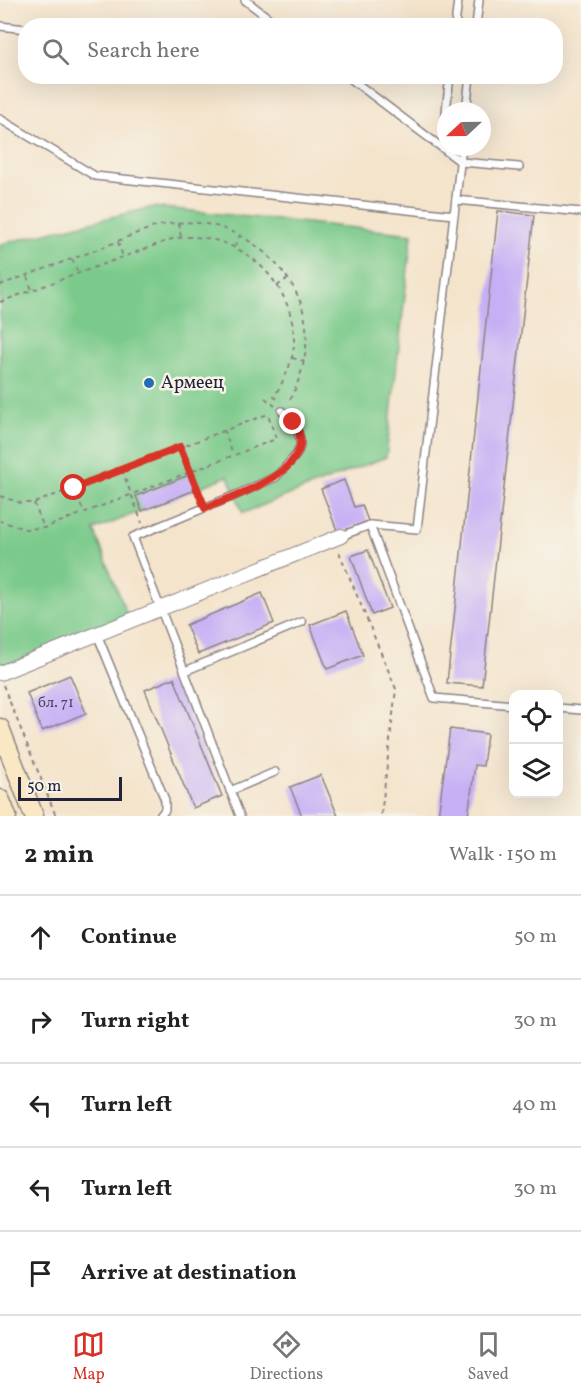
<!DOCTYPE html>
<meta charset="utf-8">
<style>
:root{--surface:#fff;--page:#f6f6f6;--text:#222;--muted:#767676;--line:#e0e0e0;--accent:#d93025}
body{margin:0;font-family:Vollkorn,serif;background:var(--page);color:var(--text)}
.controls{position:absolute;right:18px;bottom:18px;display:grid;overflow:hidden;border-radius:12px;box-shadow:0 6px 24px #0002}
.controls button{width:54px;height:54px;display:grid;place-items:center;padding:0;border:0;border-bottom:2px solid var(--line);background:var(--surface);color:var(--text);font:30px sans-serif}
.compass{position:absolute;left:437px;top:102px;width:54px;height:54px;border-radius:50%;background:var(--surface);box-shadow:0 6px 24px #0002;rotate:248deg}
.scale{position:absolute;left:18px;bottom:15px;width:104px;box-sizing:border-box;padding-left:6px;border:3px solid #22223b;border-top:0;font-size:16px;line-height:21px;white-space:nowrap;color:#22223b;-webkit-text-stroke:4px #f7f3e8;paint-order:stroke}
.stop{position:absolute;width:18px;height:18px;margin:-14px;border:4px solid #d93025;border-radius:50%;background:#fff}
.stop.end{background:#d93025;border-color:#fff;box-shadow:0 2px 6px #0008}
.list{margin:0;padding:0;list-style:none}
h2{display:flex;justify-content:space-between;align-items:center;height:78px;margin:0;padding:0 24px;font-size:26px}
h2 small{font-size:20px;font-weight:400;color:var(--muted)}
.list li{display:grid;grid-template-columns:39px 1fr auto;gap:18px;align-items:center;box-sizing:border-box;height:84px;padding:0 24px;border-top:2px solid var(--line)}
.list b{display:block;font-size:22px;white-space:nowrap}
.list em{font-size:20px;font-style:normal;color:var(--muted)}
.icon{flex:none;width:33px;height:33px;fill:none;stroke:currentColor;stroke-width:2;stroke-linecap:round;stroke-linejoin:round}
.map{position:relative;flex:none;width:581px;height:816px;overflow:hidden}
.search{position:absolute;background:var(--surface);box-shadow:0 6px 24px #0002;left:18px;right:18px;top:18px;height:66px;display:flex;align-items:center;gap:15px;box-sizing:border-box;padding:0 21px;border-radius:24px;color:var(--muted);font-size:22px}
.sheet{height:498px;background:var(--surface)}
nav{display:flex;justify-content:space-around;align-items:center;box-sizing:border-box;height:84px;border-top:2px solid var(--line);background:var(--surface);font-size:16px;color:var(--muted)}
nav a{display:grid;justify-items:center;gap:3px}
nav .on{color:var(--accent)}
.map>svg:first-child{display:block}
.green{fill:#7bca8b;stroke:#4e7663;stroke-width:1.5}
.building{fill:#c6aff5}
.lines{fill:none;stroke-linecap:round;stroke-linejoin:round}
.lane-casing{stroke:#8b8384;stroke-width:10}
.street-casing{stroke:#8b8384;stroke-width:16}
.secondary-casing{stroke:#8b8384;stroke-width:21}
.path{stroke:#8b8384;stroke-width:2;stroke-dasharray:4.5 4.5;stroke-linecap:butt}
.lane{stroke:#fff;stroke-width:7}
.street{stroke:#fff;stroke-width:14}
.secondary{stroke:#fae7c3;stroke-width:18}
.route{stroke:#d93025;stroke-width:8}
.poi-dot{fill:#1f6fb2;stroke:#f7f3e8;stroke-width:2}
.labels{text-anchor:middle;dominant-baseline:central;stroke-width:5;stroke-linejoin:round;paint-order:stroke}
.number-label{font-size:15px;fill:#4b456a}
.poi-label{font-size:18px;fill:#22223b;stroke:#f7f3e8;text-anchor:start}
</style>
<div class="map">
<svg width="581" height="816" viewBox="0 0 581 816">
<rect width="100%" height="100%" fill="#f7f3e8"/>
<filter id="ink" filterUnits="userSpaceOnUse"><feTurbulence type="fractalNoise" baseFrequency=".0167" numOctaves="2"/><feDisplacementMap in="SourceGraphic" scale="12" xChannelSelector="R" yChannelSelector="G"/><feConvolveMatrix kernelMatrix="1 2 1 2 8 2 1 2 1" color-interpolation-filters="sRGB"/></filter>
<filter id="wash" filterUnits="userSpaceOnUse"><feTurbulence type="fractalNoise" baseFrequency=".008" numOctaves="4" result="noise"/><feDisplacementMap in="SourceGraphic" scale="24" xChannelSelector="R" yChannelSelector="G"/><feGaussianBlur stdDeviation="1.35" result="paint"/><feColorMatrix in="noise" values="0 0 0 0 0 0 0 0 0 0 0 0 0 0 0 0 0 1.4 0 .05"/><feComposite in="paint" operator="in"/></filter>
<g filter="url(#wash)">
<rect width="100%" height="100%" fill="#f4e4cc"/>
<path class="green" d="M153 207 412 234 386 457 243 513 228 476 94 530 128 617 0 668V244Z"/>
<g id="blocks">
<g class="building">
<path d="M498 211 534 215 482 686 447 683Z"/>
<path d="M189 475 195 490 142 511 136 496Z"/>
<path d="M344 480 354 507 362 505 368 521 338 533 321 489Z"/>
<path d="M368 550 390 608 372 615 351 556Z"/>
<path d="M262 593 274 623 198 654 186 625Z"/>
<path d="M346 611 363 655 327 669 310 625Z"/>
<path d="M70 675 86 713 42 731 27 693Z"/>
<path d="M174 678 222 796 193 808 145 690Z"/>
<path d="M450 729 487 734 483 766 475 765 468 816H438Z"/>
<path d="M321 775 338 816H302L290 787Z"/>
</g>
</g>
</g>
<g filter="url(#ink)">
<use href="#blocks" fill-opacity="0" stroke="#8b8384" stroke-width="1.5"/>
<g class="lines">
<g class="lane-casing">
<g id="lane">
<path d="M245 0 279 26"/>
<path d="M0 26 26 29"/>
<path d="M455 26 458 0"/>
<path d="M476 26 479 0"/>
<path d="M347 76 461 162 519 167"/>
<path d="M446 111 450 76"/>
<path d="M466 111 470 76"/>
<path d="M0 119 95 176 454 215"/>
<path d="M443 148 446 115"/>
<path d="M456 200 581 212"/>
<path d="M370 525 417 529 462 147"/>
<path d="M341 536 370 525 434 698 514 705"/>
<path d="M97 634 165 800V810L160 816"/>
<path d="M185 671 302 622"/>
<path d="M558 708 581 710"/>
<path d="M230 791 275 772"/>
<path d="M240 816 133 537 236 495 276 477 297 454 300 446V439L296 427 282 411"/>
</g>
</g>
<g class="street-casing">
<path id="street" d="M0 673 341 536"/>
</g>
<g class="secondary-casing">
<g id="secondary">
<path d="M0 728 34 816"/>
<path d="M0 799 7 816"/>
</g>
</g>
<g class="path">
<path d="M179 223 181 237"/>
<path d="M118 242 123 257"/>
<path d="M235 246 240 235"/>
<path d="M72 259 78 273"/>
<path d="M27 276 32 290"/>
<path d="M0 285C33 273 66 261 99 249 121 240 145 228 168 224 219 215 266 243 292 285 315 323 308 365 289 402"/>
<path d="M277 286 287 279"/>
<path d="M0 302 172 239C233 226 294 278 294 341 294 361 284 380 274 397L281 401"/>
<path d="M292 358 304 361"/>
<path d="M265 398 275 406"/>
<path d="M224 430 233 455"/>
<path d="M180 447 201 497"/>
<path d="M122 470 142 523"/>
<path d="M74 488 84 513"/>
<path d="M0 496 21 503H34L268 414 276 439 44 528 25 529 0 521"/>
<path d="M34 503 44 528"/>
<path d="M339 552 396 689 381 816"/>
<path d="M3 685 56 816"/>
</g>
<use href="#lane" class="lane"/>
<use href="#street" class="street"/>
<use href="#secondary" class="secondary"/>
</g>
</g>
<g class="lines" filter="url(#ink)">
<path class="route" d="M74 488 180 447 205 508C233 497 327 467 293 422"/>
</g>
<circle class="poi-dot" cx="149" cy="383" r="6"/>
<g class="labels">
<g class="number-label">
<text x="56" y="703">бл. 71</text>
</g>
<g class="poi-label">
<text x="161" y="383">Армеец</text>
</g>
</g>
</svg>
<div class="controls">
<button><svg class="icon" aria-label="locate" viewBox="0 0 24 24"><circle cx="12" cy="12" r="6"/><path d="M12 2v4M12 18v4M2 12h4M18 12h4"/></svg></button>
<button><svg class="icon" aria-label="layers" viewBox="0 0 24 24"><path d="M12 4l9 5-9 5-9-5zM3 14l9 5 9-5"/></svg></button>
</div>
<svg class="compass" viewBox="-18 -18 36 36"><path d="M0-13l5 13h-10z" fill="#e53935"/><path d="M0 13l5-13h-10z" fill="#767676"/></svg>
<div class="scale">50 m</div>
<div class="stop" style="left:74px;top:488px"></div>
<div class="stop end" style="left:293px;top:422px"></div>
<div class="search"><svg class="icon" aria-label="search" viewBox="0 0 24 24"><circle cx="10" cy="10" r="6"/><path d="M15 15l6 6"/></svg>Search here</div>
</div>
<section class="sheet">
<h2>2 min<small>Walk · 150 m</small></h2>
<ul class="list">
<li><svg class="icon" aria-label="ahead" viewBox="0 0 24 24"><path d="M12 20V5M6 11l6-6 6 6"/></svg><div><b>Continue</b></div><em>50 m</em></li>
<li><svg class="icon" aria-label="right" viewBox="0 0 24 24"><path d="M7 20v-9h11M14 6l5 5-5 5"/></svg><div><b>Turn right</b></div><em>30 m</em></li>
<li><svg class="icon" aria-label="left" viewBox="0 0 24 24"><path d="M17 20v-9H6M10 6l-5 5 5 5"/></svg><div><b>Turn left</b></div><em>40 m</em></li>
<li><svg class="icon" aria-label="left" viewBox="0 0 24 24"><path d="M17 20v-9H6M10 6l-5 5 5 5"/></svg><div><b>Turn left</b></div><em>30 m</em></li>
<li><svg class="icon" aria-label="arrive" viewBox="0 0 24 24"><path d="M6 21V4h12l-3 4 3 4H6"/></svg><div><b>Arrive at destination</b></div></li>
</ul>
</section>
<nav>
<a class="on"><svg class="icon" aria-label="map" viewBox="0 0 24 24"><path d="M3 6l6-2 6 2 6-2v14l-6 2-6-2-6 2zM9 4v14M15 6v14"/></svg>Map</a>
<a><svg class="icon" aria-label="directions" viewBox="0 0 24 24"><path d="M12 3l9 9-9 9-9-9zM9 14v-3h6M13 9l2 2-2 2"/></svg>Directions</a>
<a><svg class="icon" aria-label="saved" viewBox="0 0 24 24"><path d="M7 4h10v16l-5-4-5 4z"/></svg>Saved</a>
</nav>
